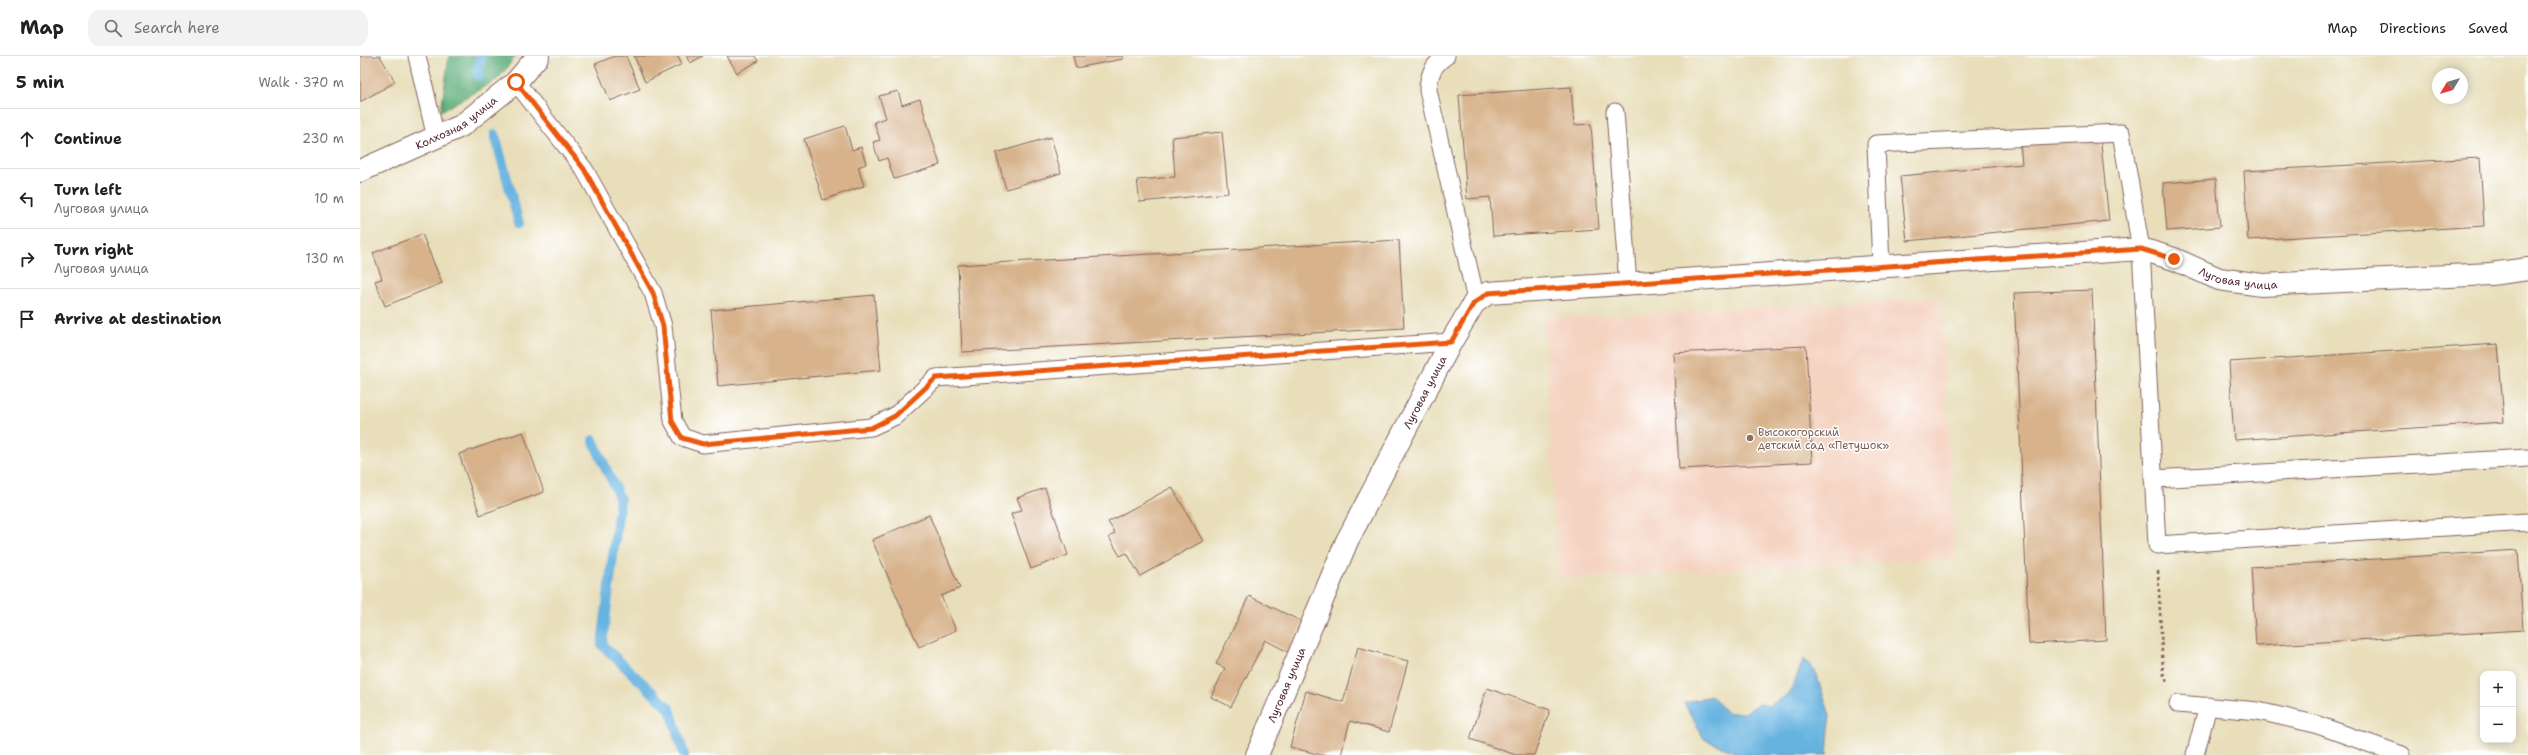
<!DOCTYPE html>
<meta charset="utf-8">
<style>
:root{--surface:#fff;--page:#f2f2f2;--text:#202124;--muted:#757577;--line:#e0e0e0}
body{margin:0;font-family:"Shantell Sans",sans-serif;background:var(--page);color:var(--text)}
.controls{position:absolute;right:12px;bottom:12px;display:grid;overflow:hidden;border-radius:8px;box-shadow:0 2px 10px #0003}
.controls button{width:36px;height:36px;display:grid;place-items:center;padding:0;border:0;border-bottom:1px solid var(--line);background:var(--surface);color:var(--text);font:20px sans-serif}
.compass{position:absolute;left:2072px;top:12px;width:36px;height:36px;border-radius:50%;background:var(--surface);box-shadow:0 2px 10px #0003;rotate:232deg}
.stop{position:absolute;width:12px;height:12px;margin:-9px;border:3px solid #ea580c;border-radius:50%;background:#fff}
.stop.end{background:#ea580c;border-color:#fff;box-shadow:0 1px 4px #0008}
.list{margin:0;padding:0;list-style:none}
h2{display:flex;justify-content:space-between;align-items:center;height:52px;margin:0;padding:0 16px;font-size:17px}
h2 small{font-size:13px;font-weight:400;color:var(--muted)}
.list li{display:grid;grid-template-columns:26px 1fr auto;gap:12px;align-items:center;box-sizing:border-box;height:60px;padding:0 16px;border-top:1px solid var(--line)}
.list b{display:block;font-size:15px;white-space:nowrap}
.list p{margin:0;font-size:13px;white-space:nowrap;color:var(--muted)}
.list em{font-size:13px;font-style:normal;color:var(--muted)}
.icon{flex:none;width:22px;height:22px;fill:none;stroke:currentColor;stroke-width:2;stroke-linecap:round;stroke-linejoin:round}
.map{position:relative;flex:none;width:2168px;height:699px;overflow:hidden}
header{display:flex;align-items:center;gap:24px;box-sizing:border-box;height:56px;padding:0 20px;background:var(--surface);border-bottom:1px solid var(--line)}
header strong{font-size:19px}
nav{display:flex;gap:22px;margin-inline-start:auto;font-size:14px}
.search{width:280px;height:36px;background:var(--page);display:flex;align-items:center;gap:10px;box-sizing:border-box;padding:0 14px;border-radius:12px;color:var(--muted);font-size:15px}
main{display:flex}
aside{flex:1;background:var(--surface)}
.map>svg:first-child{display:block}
.built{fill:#f5d3c1}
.forest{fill:#5bad7a;stroke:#526652}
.water{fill:#66b3e0;stroke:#586986}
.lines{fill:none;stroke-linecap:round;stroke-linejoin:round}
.stream{stroke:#66b3e0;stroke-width:10}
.building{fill:#d7b28b}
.service-casing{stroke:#81625d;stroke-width:19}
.minor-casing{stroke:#81625d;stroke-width:24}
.path{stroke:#81625d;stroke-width:2.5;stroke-dasharray:3 3;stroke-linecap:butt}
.service{stroke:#fff;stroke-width:17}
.minor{stroke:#fff;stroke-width:22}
.route{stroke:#ea580c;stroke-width:5}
.education-dot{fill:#8d6e63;stroke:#fff;stroke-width:1.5}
.labels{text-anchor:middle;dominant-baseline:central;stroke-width:3;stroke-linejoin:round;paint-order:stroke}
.street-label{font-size:11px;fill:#4a1f2b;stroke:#fff}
.education-label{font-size:11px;fill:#785e54;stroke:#fff;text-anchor:start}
</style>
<header>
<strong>Map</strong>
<div class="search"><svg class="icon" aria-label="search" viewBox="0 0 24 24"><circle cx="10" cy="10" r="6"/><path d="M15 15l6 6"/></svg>Search here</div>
<nav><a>Map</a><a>Directions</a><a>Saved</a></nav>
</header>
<main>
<aside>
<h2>5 min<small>Walk · 370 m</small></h2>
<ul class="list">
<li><svg class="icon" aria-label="ahead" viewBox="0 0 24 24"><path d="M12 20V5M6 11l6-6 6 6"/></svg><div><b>Continue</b></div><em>230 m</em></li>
<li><svg class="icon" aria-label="left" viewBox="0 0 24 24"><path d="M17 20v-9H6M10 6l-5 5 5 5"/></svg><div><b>Turn left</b><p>Луговая улица</p></div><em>10 m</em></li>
<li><svg class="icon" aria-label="right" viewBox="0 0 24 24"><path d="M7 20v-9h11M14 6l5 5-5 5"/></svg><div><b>Turn right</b><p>Луговая улица</p></div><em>130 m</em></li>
<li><svg class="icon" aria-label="arrive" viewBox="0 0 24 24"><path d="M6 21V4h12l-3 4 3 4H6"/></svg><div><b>Arrive at destination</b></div></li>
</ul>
</aside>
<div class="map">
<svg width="2168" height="699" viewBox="0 0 2168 699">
<rect width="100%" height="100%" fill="#fff"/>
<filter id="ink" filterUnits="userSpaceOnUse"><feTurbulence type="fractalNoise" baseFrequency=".025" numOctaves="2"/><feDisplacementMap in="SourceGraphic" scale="8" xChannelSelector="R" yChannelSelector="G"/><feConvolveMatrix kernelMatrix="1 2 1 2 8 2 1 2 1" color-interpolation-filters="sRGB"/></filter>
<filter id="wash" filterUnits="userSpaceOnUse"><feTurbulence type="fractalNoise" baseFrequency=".012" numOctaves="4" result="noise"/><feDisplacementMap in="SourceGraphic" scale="16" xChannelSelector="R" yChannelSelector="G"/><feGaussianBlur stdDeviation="0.9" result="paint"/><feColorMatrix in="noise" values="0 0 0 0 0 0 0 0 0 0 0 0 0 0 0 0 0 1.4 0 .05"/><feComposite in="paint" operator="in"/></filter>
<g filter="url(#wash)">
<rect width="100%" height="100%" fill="#e8deba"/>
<path class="built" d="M1581 242 1595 502 1198 523 1184 263Z"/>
<path class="forest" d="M89 0H156L138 23 81 55Z"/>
<path class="water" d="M1444 603 1455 615 1470 659 1467 699H1374V696L1344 683 1324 647 1352 640 1367 657H1384L1399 648 1409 650 1430 637Z"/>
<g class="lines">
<g class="stream">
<path d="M119 20 118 15 121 0"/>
<path d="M135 79 159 167"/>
<path d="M233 384 260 443 242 589 310 653 324 699"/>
</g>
</g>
<g id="blocks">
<g class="building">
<path d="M0 0H20L35 26 0 46Z"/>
<path d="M255 0H266L280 33 250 45 235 8Z"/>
<path d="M274 0H318L322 8 285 26Z"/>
<path d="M326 0H343L330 7Z"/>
<path d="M367 0H395L398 5 377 17Z"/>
<path d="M713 0H763V3L716 12Z"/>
<path d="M1211 31 1214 69 1231 68 1239 173 1133 180 1130 141 1107 143 1099 39Z"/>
<path d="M538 35 542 49 560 43 580 109 534 123 527 102 519 105 513 86 520 84 514 66 526 62 519 40Z"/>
<path d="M485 70 492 94 501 91 506 108 498 111 504 130 463 144 444 83Z"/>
<path d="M862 76 868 137 780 146 777 124 815 121 812 81Z"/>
<path d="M1740 79 1749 165 1547 185 1540 120 1662 108 1660 88Z"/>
<path d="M691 81 701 117 646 133 636 97Z"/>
<path d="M2120 102 2124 170 1888 184 1884 115Z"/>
<path d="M1856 123 1860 171 1807 175 1803 127Z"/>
<path d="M62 178 82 227 25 250 15 225 22 223 13 197Z"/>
<path d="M1039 184 1044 272 602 296 598 209Z"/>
<path d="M1732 234 1746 584 1669 588 1654 237Z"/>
<path d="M514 239 521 314 358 330 351 254Z"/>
<path d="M2138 288 2144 366 1874 384 1869 306Z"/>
<path d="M1446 290 1452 406 1319 413 1313 297Z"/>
<path d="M163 376 184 436 120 459 99 398Z"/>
<path d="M812 431 843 485 780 520 767 497 760 500 749 481 755 477 748 466Z"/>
<path d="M685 432 708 499 671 513 651 458 662 454 657 442Z"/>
<path d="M569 459 600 532 581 540 596 574 559 591 512 484Z"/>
<path d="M2158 494 2163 574 1896 590 1891 511Z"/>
<path d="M889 540 943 566 928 596 905 584 871 651 851 641 865 612 856 608Z"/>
<path d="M998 591 1048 605 1029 676 990 665 981 699H961L930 691 946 635 983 646Z"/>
<path d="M1127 632 1190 654 1174 699H1156L1110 683Z"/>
</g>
</g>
</g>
<g filter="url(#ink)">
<use href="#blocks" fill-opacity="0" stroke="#81625d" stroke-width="1"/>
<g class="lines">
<g class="service-casing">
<g id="service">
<path d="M57 0 76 82"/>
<path d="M1086 0C1073 9 1069 18 1068 34L1116 244"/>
<path d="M156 26 224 113 293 237 303 270 313 365 322 381 343 388 511 371 535 360 576 322 1091 286"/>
<path d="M1255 56 1268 228"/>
<path d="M1521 211 1516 88 1761 77 1781 193 1797 489 2168 466"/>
<path d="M1793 423 2168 402"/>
<path d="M1818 648 1898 655 1955 668 2042 699"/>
<path d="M1835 699 1848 650"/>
</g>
</g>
<g class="minor-casing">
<g id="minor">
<path id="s1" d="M0 115 101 70 156 26 178 0"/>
<path id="s2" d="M897 699 987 485 1091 286 1114 247 1128 237 1781 193 1814 203 1859 223 1902 229 2131 218 2168 213"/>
</g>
</g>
<path class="path" d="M1798 515 1803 617 1807 625"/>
<use href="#service" class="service"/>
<use href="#minor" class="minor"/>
</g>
</g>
<g class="lines" filter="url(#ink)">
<path class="route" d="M156 26 224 113 293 237 303 270 312 365 322 382 343 388 511 372 535 360 576 322 1091 286 1114 247 1128 237 1781 193 1814 203"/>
</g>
<circle class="education-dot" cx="1390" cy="382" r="4"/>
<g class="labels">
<g class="street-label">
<text stroke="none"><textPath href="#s1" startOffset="108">Колхозная улица</textPath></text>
<text stroke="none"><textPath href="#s2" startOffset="1276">Луговая улица</textPath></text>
<text stroke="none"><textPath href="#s2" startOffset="400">Луговая улица</textPath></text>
<text stroke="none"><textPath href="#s2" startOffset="76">Луговая улица</textPath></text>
</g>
<g class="education-label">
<text x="1398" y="376">Высокогорский<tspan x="1398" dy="13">детский сад «Петушок»</tspan></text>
</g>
</g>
</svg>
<div class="controls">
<button>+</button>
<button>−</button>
</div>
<svg class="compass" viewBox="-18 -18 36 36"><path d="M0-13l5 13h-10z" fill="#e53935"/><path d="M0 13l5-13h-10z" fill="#757577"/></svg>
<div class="stop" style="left:156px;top:26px"></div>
<div class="stop end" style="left:1814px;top:203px"></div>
</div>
</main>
